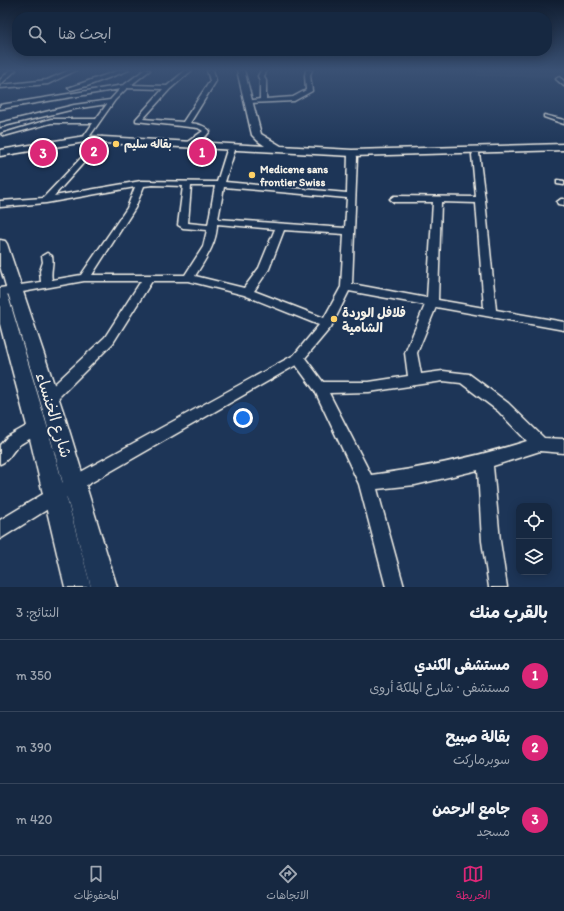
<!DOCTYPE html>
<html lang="ar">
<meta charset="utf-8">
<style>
:root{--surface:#162841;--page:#1f3048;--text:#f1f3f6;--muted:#9ea6b1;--line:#35445a;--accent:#db2777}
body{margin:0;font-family:Itim,"Playpen Sans Arabic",sans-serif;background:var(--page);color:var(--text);direction:rtl}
.controls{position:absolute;right:12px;bottom:12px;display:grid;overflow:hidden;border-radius:8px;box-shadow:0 2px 10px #0003}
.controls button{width:36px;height:36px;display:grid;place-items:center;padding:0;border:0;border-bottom:1px solid var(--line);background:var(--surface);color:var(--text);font:20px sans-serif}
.you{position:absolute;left:243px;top:418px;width:14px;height:14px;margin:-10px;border:3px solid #fff;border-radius:50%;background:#1a73e8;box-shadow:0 0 0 6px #1a73e833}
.badge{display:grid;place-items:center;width:26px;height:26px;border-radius:50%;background:var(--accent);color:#fff;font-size:13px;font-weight:700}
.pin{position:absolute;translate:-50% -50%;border:2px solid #fff;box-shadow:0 1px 4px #0006}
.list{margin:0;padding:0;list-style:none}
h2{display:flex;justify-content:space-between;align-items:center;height:52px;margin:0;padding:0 16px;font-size:17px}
h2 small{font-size:13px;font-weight:400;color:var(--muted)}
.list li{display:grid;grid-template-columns:26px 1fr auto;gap:12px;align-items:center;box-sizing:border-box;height:72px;padding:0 16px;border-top:1px solid var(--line)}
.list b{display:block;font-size:15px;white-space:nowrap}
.list p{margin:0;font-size:13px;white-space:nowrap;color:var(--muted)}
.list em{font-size:13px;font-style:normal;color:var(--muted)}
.icon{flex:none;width:22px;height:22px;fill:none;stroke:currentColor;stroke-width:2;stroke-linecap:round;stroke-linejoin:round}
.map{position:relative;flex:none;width:564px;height:587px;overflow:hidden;direction:ltr}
.search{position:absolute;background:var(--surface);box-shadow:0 2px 10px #0003;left:12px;right:12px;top:12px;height:44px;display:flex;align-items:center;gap:10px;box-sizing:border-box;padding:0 14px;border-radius:16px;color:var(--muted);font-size:15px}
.sheet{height:268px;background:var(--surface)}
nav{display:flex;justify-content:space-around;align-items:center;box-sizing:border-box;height:56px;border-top:1px solid var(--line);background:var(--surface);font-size:11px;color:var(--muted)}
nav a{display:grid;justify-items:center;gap:2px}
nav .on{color:var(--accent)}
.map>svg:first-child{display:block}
.built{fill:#2a4060}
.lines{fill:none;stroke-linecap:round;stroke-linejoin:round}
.street-casing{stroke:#f4f1e8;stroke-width:3}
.secondary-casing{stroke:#f4f1e8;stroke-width:3}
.street{fill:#1d3557;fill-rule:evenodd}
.secondary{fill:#1d3557;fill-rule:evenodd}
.poi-dot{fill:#ffd166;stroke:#1d3557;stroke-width:1.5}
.labels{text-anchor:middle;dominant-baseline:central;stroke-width:4;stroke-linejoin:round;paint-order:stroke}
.far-poi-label{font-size:11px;font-weight:bold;fill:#f4f1e8;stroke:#1d3557;text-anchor:start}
.poi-label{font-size:13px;font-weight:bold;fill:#f4f1e8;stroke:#1d3557;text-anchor:start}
.near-street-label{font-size:16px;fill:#f4f1e8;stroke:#1d3557}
</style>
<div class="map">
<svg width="564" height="587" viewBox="0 0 564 587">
<rect width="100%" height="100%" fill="#1d3557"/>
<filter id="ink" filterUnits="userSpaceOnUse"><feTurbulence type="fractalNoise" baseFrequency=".025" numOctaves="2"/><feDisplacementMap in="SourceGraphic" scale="8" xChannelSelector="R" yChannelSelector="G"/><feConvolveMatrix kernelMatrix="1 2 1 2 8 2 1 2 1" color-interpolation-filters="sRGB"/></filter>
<g filter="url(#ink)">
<path class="built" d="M477 70H564V77L477 76Z"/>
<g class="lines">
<g class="street-casing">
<g id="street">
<path d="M10 70H16L0 85V80Z"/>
<path d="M70 70H77L48 84 0 88 1 85 47 80Z"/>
<path d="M120 70H129L87 86 71 90 68 88Z"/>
<path d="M144 70H150L131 85 167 86 186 70H192L170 89 143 119 183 122 210 81 207 70H213L216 81 190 123C198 124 204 125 210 131L206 136 189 147 185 145 186 143 203 131 198 128 136 121V119L163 89 127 88 115 100 87 140 82 139 93 123H51L4 136 1 134 51 119H96L107 104 74 109 0 127V123L74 105 110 100 120 89 0 109V105L124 85Z"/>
<path d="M261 70H267L264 76 266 81V99L293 97 306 90 305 75 306 70H312L310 75 312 91 294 101 247 103V101L260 99V81L258 76Z"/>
<path d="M559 77 564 81V86L556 79Z"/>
<path d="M544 115 564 120V124L544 117Z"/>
<path d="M102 137 104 138V140L54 196 141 181 217 182 227 150 231 148 235 150 225 182 347 193 348 153 349 151H355L357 157 352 284 427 298 433 202H394L390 199 394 196 476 197 472 155 473 153H479L485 200 496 310 564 322V330L436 307 417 353 421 374 443 371 469 374 508 403 544 438 564 439V453L540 451 493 466 500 541 507 587H489L482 541 478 470 415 485 377 489 404 587H386L359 484 315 391 296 365 80 489 0 539V520L68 479 294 355 319 325 244 295 188 281H152L113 343 54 402 49 404 44 402 42 398 44 394 105 337 141 281H84L0 296V288L41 282 40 271 43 262 42 256 47 253 52 256C54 264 50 271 52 280L81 275 127 208 135 187 46 203 0 207V201L43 198 100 138ZM153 185 183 186 178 225 183 228 207 230 203 247 185 275H92L135 208 144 186ZM191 186H215L208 225 188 223ZM224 187 347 198 345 228 218 219ZM441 202 476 203 484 308 438 300ZM217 224 275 229 259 268 244 288 195 276C205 260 217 243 217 224ZM284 230 344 234 341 287 324 318 254 291 269 269ZM349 291 425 305 405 353 408 376 369 382H323L305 358 331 327ZM443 381 461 383 498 411 527 441C476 457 425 468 371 475L329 393 369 392Z"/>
<path d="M557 180 564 181V185L557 184Z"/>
<path d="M561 199H564V205L558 204 557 202Z"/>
<path d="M37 420 42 422 44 426C40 436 27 439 18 446 11 452 9 461 0 464V445L7 437Z"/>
</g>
</g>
<g class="secondary-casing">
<g id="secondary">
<path d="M237 70H244L261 134 281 146 352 150 564 144V150L352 156 85 142 0 156V150L85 136 265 146 258 141 252 135Z"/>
<path d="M0 240 5 241 7 244 65 417 117 587H91L45 417 0 266Z"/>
<path d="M0 291 5 292 8 296 47 426 91 587H65L27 426 0 324Z"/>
</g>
</g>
<use href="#street" class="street"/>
<use href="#secondary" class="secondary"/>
</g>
</g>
<linearGradient id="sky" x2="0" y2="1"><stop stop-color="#101d30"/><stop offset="0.46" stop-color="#3a5174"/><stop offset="1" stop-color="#3a5174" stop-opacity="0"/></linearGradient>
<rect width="564" height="152" fill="url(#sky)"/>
<g class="poi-dot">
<circle cx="116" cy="144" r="4"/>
<circle cx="252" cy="175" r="4"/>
<circle cx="334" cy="319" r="4"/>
</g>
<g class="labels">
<g class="far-poi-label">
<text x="124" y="144">بقاله سليم</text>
<text x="260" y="169">Medicene sans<tspan x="260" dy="13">frontier Swiss</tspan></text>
</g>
<g class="poi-label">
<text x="342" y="312">فلافل الوردة<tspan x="342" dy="15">الشامية</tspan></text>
</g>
<g class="near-street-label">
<text transform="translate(54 415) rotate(73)">شارع الخنساء</text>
</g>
</g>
</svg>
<div class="controls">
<button><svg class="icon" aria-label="locate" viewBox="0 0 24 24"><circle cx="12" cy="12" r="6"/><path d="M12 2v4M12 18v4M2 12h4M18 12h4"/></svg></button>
<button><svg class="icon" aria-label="layers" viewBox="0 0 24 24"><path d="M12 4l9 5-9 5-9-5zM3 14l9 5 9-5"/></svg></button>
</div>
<div class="you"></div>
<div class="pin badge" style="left:202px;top:152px">1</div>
<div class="pin badge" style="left:94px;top:151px">2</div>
<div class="pin badge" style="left:43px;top:153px">3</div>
<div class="search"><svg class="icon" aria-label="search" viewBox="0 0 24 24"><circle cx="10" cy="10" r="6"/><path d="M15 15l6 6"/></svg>ابحث هنا</div>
</div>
<section class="sheet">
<h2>بالقرب منك<small>النتائج: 3</small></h2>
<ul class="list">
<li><span class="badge">1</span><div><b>مستشفى الكندي</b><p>مستشفى · شارع الملكة أروى</p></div><em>350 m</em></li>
<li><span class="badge">2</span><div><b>بقالة صبيح</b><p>سوبرماركت</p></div><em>390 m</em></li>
<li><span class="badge">3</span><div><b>جامع الرحمن</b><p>مسجد</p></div><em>420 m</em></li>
</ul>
</section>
<nav>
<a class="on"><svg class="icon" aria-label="map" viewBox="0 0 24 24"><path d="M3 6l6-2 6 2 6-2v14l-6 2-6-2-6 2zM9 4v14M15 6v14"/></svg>الخريطة</a>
<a><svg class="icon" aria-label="directions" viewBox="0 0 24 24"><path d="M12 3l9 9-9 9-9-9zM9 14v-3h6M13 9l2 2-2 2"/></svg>الاتجاهات</a>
<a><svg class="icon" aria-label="saved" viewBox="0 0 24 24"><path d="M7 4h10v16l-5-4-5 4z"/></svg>المحفوظات</a>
</nav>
